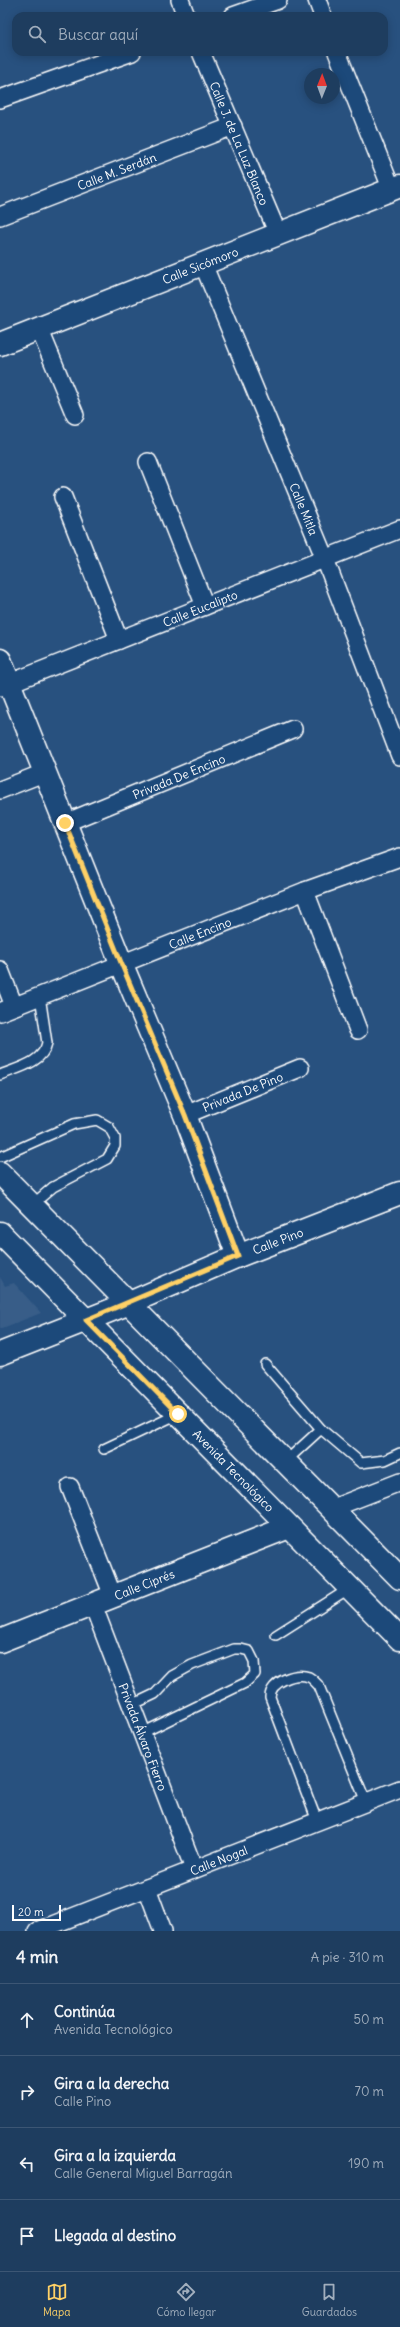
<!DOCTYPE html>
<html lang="es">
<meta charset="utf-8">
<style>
:root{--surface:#1e3d5f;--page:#2b4868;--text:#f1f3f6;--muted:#a1aebd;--line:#3c5674;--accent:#ffd166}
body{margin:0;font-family:Delius,sans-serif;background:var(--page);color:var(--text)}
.compass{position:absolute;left:304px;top:68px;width:36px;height:36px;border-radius:50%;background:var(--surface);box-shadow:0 2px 10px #0003;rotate:1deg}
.scale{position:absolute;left:12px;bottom:10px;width:49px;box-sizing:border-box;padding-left:4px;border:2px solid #fff;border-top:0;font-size:11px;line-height:14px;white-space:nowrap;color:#fff;-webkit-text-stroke:3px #1f4a7a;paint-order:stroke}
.stop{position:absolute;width:12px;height:12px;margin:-9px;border:3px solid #ffd166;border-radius:50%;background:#fff}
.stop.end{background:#ffd166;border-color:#fff;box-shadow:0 1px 4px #0008}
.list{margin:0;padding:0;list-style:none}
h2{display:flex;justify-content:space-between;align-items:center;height:52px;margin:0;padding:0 16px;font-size:17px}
h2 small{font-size:13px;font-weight:400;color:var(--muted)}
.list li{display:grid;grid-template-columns:26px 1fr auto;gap:12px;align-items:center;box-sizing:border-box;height:72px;padding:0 16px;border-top:1px solid var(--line)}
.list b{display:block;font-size:15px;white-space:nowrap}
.list p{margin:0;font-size:13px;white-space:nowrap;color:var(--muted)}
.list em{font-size:13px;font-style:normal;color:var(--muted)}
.icon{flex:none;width:22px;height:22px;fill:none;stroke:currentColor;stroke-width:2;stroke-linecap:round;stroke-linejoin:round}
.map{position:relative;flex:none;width:400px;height:1931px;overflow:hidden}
.search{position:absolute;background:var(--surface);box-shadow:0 2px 10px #0003;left:12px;right:12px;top:12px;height:44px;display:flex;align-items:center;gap:10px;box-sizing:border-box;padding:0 14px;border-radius:12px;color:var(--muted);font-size:15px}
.sheet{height:340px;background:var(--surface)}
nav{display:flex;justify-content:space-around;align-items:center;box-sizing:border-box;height:56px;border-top:1px solid var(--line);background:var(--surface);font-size:11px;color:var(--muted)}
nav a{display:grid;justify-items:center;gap:2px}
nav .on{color:var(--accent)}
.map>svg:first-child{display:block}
.built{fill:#375d88}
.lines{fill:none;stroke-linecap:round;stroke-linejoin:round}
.lane-casing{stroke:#fff;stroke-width:12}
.street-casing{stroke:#fff;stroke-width:20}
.secondary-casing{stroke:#fff;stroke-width:25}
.primary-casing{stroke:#fff;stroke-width:25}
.lane{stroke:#1f4a7a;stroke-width:9}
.street{stroke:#1f4a7a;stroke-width:17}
.secondary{stroke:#1f4a7a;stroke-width:22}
.primary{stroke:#1f4a7a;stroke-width:22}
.route{stroke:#ffd166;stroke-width:5}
.labels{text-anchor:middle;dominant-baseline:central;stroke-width:3;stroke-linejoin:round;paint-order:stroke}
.street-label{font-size:12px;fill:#fff;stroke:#1f4a7a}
</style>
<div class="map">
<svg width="400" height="1931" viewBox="0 0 400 1931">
<rect width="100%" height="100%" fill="#28517f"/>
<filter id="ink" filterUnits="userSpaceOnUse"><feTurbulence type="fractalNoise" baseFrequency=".025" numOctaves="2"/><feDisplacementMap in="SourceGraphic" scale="8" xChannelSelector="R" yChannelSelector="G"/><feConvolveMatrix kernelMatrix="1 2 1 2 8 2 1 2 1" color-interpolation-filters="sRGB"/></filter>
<g filter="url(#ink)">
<path class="built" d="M0 1277 5 1286 14 1283 41 1313 0 1329Z"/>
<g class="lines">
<g class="lane-casing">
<g id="lane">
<path d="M0 1075C17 1068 43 1063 47 1043L40 996"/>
<path d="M0 1157 74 1124 97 1120 109 1127 115 1138V1146L107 1159 53 1187 31 1206"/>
<path d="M265 1364 321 1429"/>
<path d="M104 1449 178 1414"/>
<path d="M286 1461 321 1429 361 1463 385 1460 400 1453"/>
<path d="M276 1635 350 1588"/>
<path d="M132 1705 155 1694 172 1676 192 1665 234 1649H241L249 1651 254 1661 255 1674 245 1683 142 1733"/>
<path d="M317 1821 270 1697C270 1682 295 1672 309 1677 313 1679 316 1683 319 1686L366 1802"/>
</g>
</g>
<g class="street-casing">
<g id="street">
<path d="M180 0 186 16"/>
<path d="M317 0 323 16"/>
<path d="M233 16 278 0"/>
<path id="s1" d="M201 52 278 234"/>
<path d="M337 52 392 190"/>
<path d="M0 99 132 52"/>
<path id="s2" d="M0 216 233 126"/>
<path id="s3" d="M203 264 325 559 400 756"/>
<path d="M39 328 75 415"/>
<path d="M148 462 205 606"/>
<path d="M63 497 119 640"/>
<path id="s4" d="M0 687 400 529"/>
<path d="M0 790 46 772"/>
<path id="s5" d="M65 823 293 729"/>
<path d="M305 891 358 1030"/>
<path d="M0 970 14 1006"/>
<path id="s6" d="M0 1012 305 891 400 857"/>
<path id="s7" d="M185 1115 300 1068"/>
<path d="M70 1487 113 1596"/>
<path d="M333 1508 400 1482"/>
<path id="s8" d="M93 1605 194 1869"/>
<path d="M147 1888 163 1931"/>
<path id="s9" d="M37 1931 400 1789"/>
</g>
</g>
<g class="secondary-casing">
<g id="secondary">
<path id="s10" d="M0 344 400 186"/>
<path d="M0 660 122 965 185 1115 238 1256"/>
<path id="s11" d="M0 1354 127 1304 238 1256 400 1193"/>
<path id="s12" d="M0 1641 289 1527"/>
</g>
</g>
<g class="primary-casing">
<g id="primary">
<path d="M0 1173 400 1578"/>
<path id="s13" d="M0 1233 400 1639"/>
</g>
</g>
<use href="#lane" class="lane"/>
<use href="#street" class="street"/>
<use href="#secondary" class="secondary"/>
<use href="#primary" class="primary"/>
</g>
</g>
<g class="lines" filter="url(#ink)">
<path class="route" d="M65 823 122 965 185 1115 238 1256 86 1320 178 1414"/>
</g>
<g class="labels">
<g class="street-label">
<text stroke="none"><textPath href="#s1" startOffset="99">Calle J. de La Luz Blanco</textPath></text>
<text stroke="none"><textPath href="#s2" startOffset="125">Calle M. Serdán</textPath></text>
<text stroke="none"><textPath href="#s10" startOffset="215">Calle Sicómoro</textPath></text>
<text stroke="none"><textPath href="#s3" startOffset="265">Calle Mitla</textPath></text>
<text stroke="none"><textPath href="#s4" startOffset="215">Calle Eucalipto</textPath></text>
<text stroke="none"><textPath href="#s5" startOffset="123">Privada De Encino</textPath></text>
<text stroke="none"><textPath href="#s6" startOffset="215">Calle Encino</textPath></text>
<text stroke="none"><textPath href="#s7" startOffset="62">Privada De Pino</textPath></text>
<text stroke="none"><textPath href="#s11" startOffset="300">Calle Pino</textPath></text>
<text stroke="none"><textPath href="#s13" startOffset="333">Avenida Tecnológico</textPath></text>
<text stroke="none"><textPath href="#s12" startOffset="155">Calle Ciprés</textPath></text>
<text stroke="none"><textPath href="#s8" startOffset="141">Privada Álvaro Fierro</textPath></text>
<text stroke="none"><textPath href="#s9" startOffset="195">Calle Nogal</textPath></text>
</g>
</g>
</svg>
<svg class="compass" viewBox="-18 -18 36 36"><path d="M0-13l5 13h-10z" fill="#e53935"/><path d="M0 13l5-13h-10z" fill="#a1aebd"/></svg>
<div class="scale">20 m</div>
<div class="stop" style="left:178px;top:1414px"></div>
<div class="stop end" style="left:65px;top:823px"></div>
<div class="search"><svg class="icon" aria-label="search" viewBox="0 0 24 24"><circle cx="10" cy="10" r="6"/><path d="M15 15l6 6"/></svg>Buscar aquí</div>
</div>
<section class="sheet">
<h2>4 min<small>A pie · 310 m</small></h2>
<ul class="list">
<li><svg class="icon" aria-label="ahead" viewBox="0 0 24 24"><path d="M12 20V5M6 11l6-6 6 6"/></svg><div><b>Continúa</b><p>Avenida Tecnológico</p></div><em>50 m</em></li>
<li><svg class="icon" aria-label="right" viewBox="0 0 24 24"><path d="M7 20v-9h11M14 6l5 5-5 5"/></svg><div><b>Gira a la derecha</b><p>Calle Pino</p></div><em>70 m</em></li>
<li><svg class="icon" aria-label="left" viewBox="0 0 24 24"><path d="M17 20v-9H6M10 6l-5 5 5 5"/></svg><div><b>Gira a la izquierda</b><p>Calle General Miguel Barragán</p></div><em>190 m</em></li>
<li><svg class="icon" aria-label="arrive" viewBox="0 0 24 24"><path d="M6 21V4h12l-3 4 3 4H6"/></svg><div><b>Llegada al destino</b></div></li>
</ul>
</section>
<nav>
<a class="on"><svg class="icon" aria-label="map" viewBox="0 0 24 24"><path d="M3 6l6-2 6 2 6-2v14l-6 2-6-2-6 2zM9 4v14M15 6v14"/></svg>Mapa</a>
<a><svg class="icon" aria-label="directions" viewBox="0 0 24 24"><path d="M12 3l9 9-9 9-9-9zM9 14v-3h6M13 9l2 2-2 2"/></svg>Cómo llegar</a>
<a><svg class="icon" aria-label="saved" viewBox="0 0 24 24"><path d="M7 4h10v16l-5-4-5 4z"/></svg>Guardados</a>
</nav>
